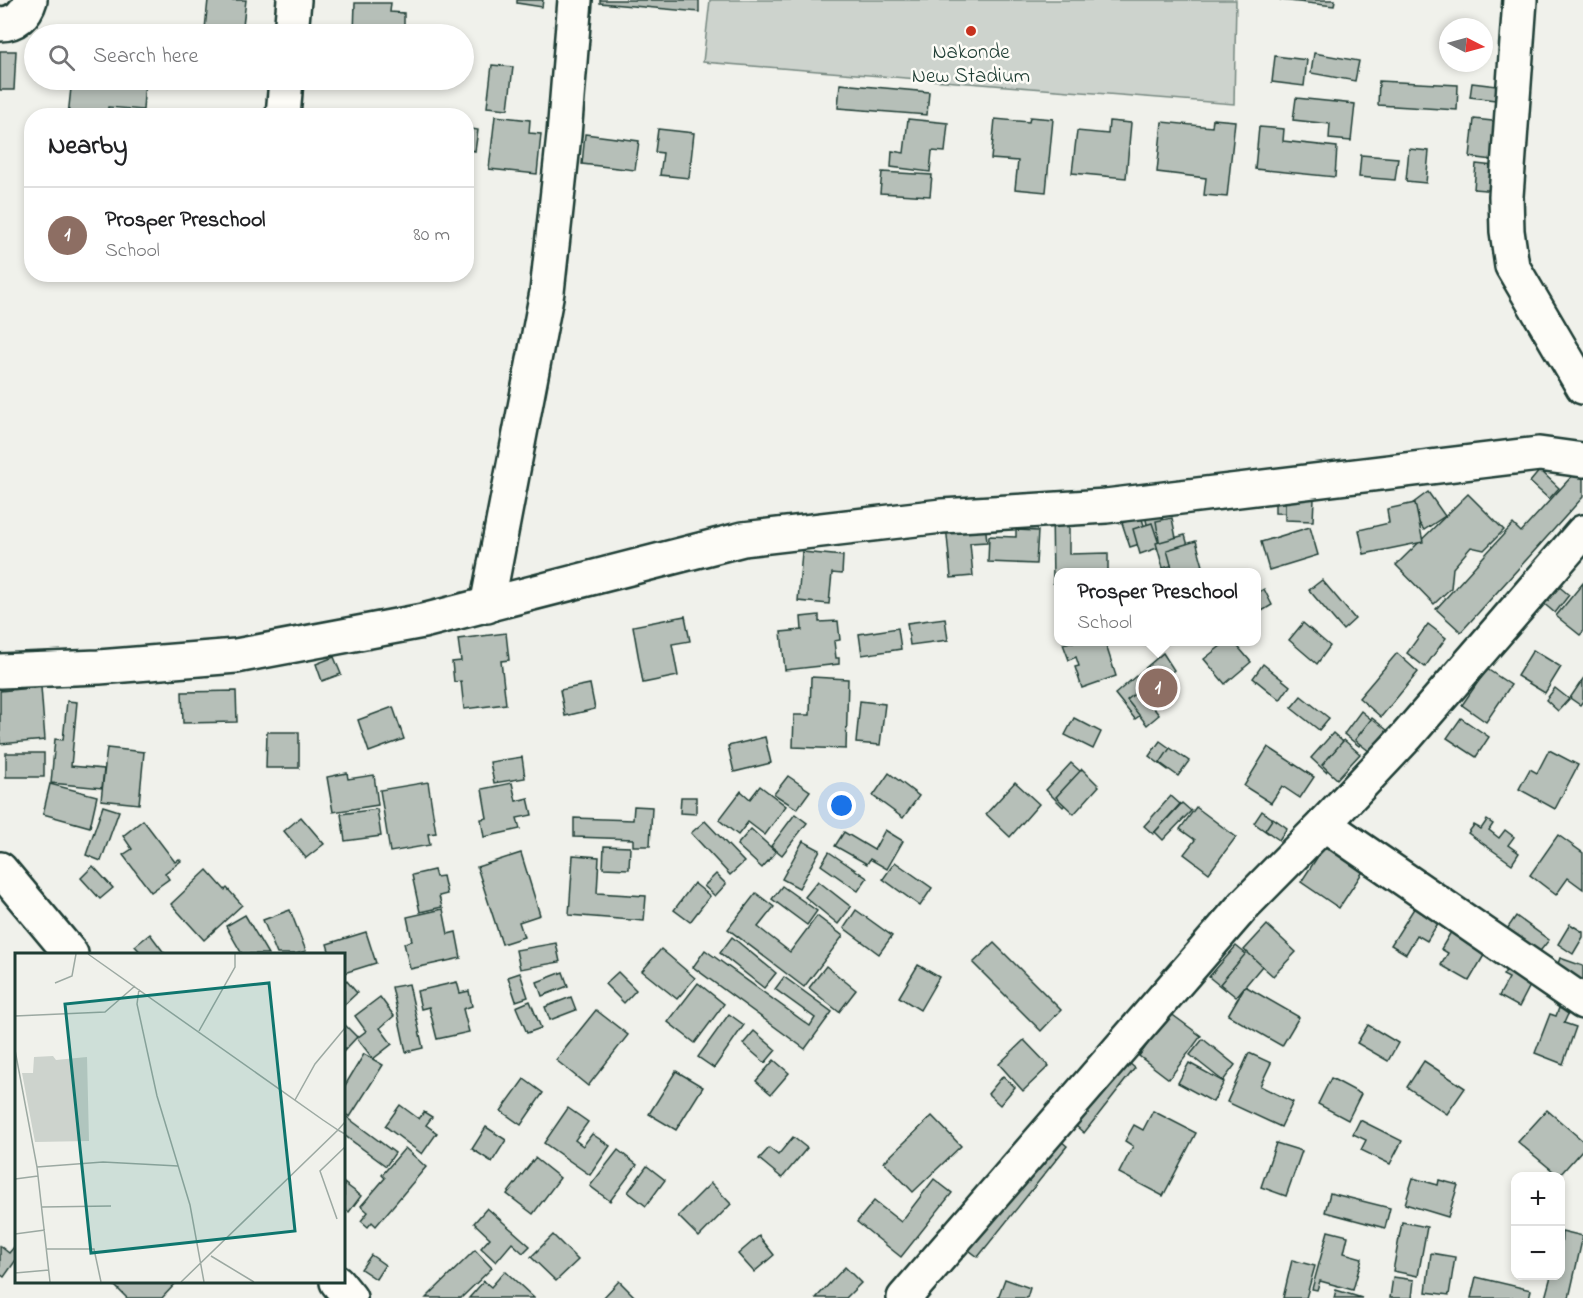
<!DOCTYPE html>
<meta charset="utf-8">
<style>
:root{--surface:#fff;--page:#f6f6f6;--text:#202124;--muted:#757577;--line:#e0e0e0;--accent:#c8321e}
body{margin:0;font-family:"Indie Flower",sans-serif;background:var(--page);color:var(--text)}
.controls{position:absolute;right:18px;bottom:18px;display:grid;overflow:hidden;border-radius:12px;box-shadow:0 3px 9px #0003}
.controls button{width:54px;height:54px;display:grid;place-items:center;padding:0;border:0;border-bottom:2px solid var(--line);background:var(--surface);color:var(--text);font:30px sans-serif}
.compass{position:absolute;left:1439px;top:18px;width:54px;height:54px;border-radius:50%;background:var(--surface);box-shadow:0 3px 9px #0003;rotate:96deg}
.you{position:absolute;left:842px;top:806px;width:21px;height:21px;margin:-15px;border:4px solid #fff;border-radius:50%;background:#1a73e8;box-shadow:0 0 0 9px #1a73e833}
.badge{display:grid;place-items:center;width:39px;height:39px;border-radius:50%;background:var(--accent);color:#fff;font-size:20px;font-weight:700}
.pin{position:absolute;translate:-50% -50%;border:3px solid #fff;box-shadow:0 2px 6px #0006}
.popup{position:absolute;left:1054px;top:568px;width:207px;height:78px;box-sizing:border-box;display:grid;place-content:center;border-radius:12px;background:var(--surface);filter:drop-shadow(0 2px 4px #0005);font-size:20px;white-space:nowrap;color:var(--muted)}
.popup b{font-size:22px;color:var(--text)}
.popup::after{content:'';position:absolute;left:50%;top:100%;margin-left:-12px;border:12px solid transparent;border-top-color:var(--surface)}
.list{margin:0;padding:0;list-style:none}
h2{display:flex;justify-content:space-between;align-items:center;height:78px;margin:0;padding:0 24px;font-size:26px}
h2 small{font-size:20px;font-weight:400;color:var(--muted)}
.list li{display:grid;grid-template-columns:39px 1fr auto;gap:18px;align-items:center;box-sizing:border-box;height:96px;padding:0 24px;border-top:2px solid var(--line)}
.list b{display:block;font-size:22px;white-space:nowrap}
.list p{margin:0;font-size:20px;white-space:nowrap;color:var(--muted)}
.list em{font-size:20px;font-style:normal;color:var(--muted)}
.icon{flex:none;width:33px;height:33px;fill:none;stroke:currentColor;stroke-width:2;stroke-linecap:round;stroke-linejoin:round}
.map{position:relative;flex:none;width:1583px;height:1298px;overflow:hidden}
.search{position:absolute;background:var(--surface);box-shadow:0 3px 9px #0003;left:24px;top:24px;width:450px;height:66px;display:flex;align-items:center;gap:15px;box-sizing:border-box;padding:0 21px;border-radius:33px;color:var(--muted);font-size:22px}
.panel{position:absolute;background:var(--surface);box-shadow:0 3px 9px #0003;left:24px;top:108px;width:450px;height:174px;border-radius:24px}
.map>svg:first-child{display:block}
.green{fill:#cdd3cd;stroke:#768880;stroke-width:1.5}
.building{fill:#b6bfb8;stroke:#1f3d34;stroke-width:1.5}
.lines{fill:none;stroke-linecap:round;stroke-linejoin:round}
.minor-casing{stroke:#1f3d34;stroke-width:38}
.minor{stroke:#fdfcf7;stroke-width:33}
.poi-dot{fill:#c8321e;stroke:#fdfcf7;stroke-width:2}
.labels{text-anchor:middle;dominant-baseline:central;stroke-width:5;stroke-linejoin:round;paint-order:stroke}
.poi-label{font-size:21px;fill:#1f3d34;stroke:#fdfcf7}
.inset-road{fill:none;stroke:#9ca9a2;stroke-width:1.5}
.view{fill:#0f766e;fill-opacity:0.15;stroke:#0f766e;stroke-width:3}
.inset-edge{fill:none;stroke:#1f3d34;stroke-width:3}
</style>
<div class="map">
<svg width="1583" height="1298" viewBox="0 0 1583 1298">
<rect width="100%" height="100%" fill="#f0f1eb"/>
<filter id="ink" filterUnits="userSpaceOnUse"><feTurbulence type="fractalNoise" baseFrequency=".0167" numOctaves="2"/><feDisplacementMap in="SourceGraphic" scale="12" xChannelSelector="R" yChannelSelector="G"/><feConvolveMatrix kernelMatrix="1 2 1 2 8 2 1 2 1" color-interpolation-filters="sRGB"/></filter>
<g filter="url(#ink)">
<path class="green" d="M710 0H1236L1234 104 703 62Z"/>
<g class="building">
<path d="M208 0H246L242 34H193L194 28 205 29Z"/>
<path d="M517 0H543L542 7 517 3Z"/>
<path d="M600 0H699V12L600 3Z"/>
<path d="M1280 0H1335L1334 6Z"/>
<path d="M355 3H391L390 12 404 13V34H354Z"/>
<path d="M0 51H16L14 90H0Z"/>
<path d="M1314 53 1359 61 1355 81 1311 73Z"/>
<path d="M1275 56 1307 60 1304 86 1272 82Z"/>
<path d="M492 65 513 67 508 109 487 107Z"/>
<path d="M53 80H145L143 110 108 107 107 116H68L71 88 53 86Z"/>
<path d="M1379 81 1458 85 1457 110 1378 105Z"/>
<path d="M1472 83 1505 87 1504 101 1470 97Z"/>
<path d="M840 84 929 92 927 115 838 108Z"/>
<path d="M1296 98 1355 104 1351 141 1329 139 1330 124 1293 120Z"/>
<path d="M495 116 530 120 529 133 541 134 537 174 489 169Z"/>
<path d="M1030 117 1053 119 1046 192 1015 189 1018 161 991 159 995 119 1029 122Z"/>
<path d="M908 119 948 123 945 152 932 151 930 172 891 167 892 151 904 153Z"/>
<path d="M1213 119 1235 121 1227 197 1204 195 1206 178 1157 172 1162 122 1212 127Z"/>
<path d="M1474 119 1520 124 1516 163 1470 157Z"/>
<path d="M1109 121 1131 123 1126 178 1072 173 1077 131 1108 134Z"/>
<path d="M1259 127 1284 129 1283 141 1337 147 1335 177 1255 169Z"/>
<path d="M466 128 478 130 475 151 466 149Z"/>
<path d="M658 129 694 133 689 178 660 175 663 153 655 152Z"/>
<path d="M585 134 639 141 635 170 582 164Z"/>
<path d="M1409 149 1429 151 1426 183 1406 181Z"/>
<path d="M1361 155 1398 158 1395 180 1359 177Z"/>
<path d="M1476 164 1512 168 1510 192 1474 189Z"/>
<path d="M882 172 932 175 930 196 880 193Z"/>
<path d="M1583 464V497L1461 632 1436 609 1513 524 1521 532Z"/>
<path d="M1540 470 1559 488 1549 499 1530 482Z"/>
<path d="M1275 492 1303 493 1302 514 1275 513Z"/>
<path d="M1428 492 1445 516 1424 530 1408 507Z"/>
<path d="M1468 494 1504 530 1484 550 1471 547 1453 568 1451 588 1434 604 1396 565Z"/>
<path d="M1285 499H1314L1313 521 1285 520Z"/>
<path d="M1415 503 1423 542 1364 554 1359 530 1389 523 1387 509Z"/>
<path d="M1052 507H1069V554L1108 553V572H1059V583H1053Z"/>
<path d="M1161 511 1166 536 1150 539 1145 515Z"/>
<path d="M1141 516 1149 541 1130 547 1122 523Z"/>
<path d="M1172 518 1177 543 1160 546 1156 521Z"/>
<path d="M985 522 987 542 970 543 973 576 951 578 946 525Z"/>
<path d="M1152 523 1160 547 1140 554 1133 529Z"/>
<path d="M1310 527 1318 555 1269 570 1261 542Z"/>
<path d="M1016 530 1038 531 1036 564 988 562 989 536 1016 537Z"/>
<path d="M1185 535 1192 560 1163 568 1156 543Z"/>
<path d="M1196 541 1203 566 1181 572H1173L1167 550Z"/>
<path d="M802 552 843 556 842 574 832 573 829 604 798 601Z"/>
<path d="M1322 580 1355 619 1343 630 1309 590Z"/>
<path d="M1583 583V632L1580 635 1556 616Z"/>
<path d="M1556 584 1569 595 1555 613 1542 602Z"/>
<path d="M1264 589 1272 605 1257 614V593Z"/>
<path d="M819 615V622L838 621 840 640 834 641 836 658H839V664L785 670 781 632 802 630 801 617Z"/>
<path d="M685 616 690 641 672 644 678 676 643 683 633 626Z"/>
<path d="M945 618 948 640 910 645 907 623Z"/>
<path d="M1303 623 1330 646 1317 664 1289 640Z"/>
<path d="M1428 624 1446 638 1425 667 1407 653Z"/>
<path d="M898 628 901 649 862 655 859 634Z"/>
<path d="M506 633 509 660 501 661 506 704 464 709 461 681 454 682 452 662 461 661 458 639Z"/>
<path d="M1070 642H1105L1116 676 1082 688 1075 667 1079 666 1076 657 1069 660 1063 644Z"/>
<path d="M1226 642H1234L1251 662 1225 684 1204 659Z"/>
<path d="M1533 650 1561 667 1545 693 1517 676Z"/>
<path d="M1163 653 1174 670 1141 697 1149 709 1135 719 1115 694Z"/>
<path d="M1397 653 1418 672 1381 717 1359 698Z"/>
<path d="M334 657 341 674 322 681 316 664Z"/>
<path d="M1263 664 1290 686 1280 700 1253 678Z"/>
<path d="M1165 669 1175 682 1149 702 1159 715 1147 725 1127 700Z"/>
<path d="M1487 669 1511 685 1486 722 1462 705Z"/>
<path d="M811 677 848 679 846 749 793 747 794 715H810Z"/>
<path d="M1583 679V701L1580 705 1570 698Z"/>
<path d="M590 684 595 709 565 716 560 690Z"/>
<path d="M41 687 45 740 0 744V691Z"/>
<path d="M1555 688 1569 699 1558 711 1546 700Z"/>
<path d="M236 691 237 722 183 723 182 692Z"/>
<path d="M1301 696 1329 718 1319 730 1291 708Z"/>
<path d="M67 701 77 702 71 766 104 769 102 788 51 783 55 739 63 740Z"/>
<path d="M860 701 885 704 880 745 856 743Z"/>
<path d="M393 707 404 739 369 752 358 720Z"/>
<path d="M1361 711 1377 724 1359 746 1344 734Z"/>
<path d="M1074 718 1101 732 1093 749 1065 735Z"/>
<path d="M1372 718 1387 730 1370 752 1355 740Z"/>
<path d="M1461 718 1489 737 1476 757 1447 738Z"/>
<path d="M267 732H299V768H266Z"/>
<path d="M1333 733 1349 747 1326 772 1311 758Z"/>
<path d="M765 737 771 763 734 772 728 746Z"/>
<path d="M1344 740 1360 754 1337 779 1322 765Z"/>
<path d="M1160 741 1178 754 1168 770 1149 756Z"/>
<path d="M1268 747 1314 777 1300 798 1282 786 1271 803 1244 786Z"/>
<path d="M107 748 144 752 139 804 101 800Z"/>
<path d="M1170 748 1189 761 1178 776 1160 763Z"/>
<path d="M1549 750 1578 765 1555 809 1519 789 1530 769 1537 773Z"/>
<rect x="6" y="753" width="38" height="24"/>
<path d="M522 757 525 778 494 783 490 762Z"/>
<path d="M1071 763 1089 779 1063 807 1046 790Z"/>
<path d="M1082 769 1099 786 1074 814 1056 797Z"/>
<path d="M347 773 348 779 374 775 378 805 333 812 327 777Z"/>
<path d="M889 773 919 796 903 818 873 796Z"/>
<path d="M788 776 810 791 797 809 774 794Z"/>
<path d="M428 782 436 833 428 834 430 845 390 852 380 790Z"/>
<path d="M1015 782 1039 804 1010 837 986 814Z"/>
<path d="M512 783 516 801 528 798 532 815 517 818 520 829 484 837 481 819 487 818 482 789Z"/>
<path d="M50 784 97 796 90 827 43 814Z"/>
<path d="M760 786 786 806 765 835 748 822 738 835 719 820 741 791 750 799Z"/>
<path d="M1171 796 1180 804 1153 834 1144 826Z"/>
<path d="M681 797H696V814L680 813Z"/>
<path d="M1182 803 1191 811 1163 840 1155 832Z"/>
<path d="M103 806 119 811 101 861 86 855Z"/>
<path d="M634 806 652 807 650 846H633V839L574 837V818L633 820Z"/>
<path d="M1196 807 1236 837 1209 873 1184 854 1195 840 1180 829Z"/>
<path d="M377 809 381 836 345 841 341 814Z"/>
<path d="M1262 811 1277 822 1268 833 1254 823Z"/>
<path d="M795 814 807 823 782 855 771 846Z"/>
<path d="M301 817 324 844 306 858 284 831Z"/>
<path d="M1273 818 1287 828 1279 840 1265 830Z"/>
<path d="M143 820 175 862 179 859 181 861 165 873 169 879 151 892 123 855 132 849 123 836Z"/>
<path d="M1487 820 1493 824 1489 830 1499 838 1505 830 1514 837 1508 845 1519 853 1512 864 1468 833 1474 825 1481 829Z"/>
<path d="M705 821 744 862 730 875 691 833Z"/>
<path d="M751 829 776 852 762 868 737 845Z"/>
<path d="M885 830 903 841 887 869 870 859 867 864 835 846 844 832 874 850Z"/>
<path d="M1558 835 1583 853V889L1568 878 1556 895 1530 875Z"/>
<path d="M803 841 820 850 799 888 782 879Z"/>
<path d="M1326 844 1364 870 1339 908 1301 882Z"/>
<path d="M604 846 630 847 629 869 603 868Z"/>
<path d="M829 852 867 878 858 891 821 865Z"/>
<path d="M521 853 540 915 519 922 524 937 502 944 477 867Z"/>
<path d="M573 855 599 857 597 893 646 896 644 921 569 915Z"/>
<path d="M895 862 932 888 920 906 883 879Z"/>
<path d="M93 866 113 888 100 899 81 878Z"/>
<path d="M207 870 225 890 227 888 242 905 204 940 171 904Z"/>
<path d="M434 870 436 877 443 876 447 894 439 896 442 907 420 912 412 875Z"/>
<path d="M716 874 726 884 715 896 704 886Z"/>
<path d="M818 881 851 907 838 924 805 897Z"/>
<path d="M694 883 710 896 690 922 674 910Z"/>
<path d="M782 886 817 911 807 925 772 899Z"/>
<path d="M756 893 774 907 758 927 790 952 817 916 843 936 804 987 728 929Z"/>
<path d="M1418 902 1442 917 1427 941 1417 935 1406 954 1391 945Z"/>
<path d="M443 909 448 934 456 932 461 958 410 969 404 943 412 941 407 917Z"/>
<path d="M290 910 306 951 296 954H277L263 920Z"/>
<path d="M856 910 892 936 879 954 844 928Z"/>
<path d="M245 915 268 954H242L226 926Z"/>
<path d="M1516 916 1549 940 1537 955 1505 932Z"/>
<path d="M1570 924 1583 932V937L1573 954 1558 944Z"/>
<path d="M1267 925 1296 952 1273 976 1244 950Z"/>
<path d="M1455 925 1490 945 1469 981 1441 965 1448 953 1441 949Z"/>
<path d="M366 932 376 963 344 973V954H330L327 944Z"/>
<path d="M150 934 165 954H142L135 946Z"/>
<path d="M732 937 776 973 764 988 720 953Z"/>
<path d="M556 943 560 962 520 969 516 950Z"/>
<path d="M994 943 1061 1010 1041 1031 973 963Z"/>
<path d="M1236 946 1252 959 1225 990 1209 977Z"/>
<path d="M661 949 695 978 677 999 642 971Z"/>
<path d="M705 950 810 1026 815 1018 775 989 784 977 832 1012 805 1049 693 967Z"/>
<path d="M1247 952 1262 966 1236 997 1220 984Z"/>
<path d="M1560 958 1583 966V986L1554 975Z"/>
<path d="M1511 963 1535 976 1519 1007 1499 996 1509 978 1503 975Z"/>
<path d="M918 965 939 977 920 1010 899 997Z"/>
<path d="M826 966 856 990 839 1012 809 988Z"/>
<path d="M563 972 568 986 542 996 537 982Z"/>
<path d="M618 972 636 990 624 1003 605 984Z"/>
<path d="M520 973 528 997 516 1001 508 977Z"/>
<path d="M346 980 357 993 344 1005V982Z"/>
<path d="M457 982 460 993 469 991 472 1006 463 1009 469 1032 437 1039 429 1007 421 1009 417 991Z"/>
<path d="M698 983 724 1004 695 1043 668 1022Z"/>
<path d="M409 984 423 1048 406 1052 392 987Z"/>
<path d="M1245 986 1299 1017 1282 1046 1228 1015Z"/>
<path d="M380 997 394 1016 380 1028 392 1044 373 1059 357 1038 366 1031 355 1016Z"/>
<path d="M571 997 576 1010 550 1020 545 1007Z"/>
<path d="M530 1001 541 1028 527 1033 516 1007Z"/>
<path d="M1559 1008 1569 1012 1564 1023 1576 1027 1563 1064 1535 1053 1550 1014 1556 1016Z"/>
<path d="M596 1010 628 1035 588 1086 556 1060Z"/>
<path d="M1170 1013 1201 1036 1169 1079 1139 1056Z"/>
<path d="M729 1014 744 1025 714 1068 698 1057Z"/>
<path d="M344 1024 357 1037 344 1051Z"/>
<path d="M1368 1025 1398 1043 1388 1061 1357 1043Z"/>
<path d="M754 1031 776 1050 765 1063 743 1044Z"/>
<path d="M1203 1039 1235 1065 1223 1081 1190 1055Z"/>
<path d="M1024 1040 1049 1066 1023 1091 999 1064Z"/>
<path d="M1142 1047 1129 1063 1135 1068 1084 1133 1069 1120Z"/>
<path d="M1249 1053 1271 1063 1260 1086 1293 1102 1281 1127 1227 1102Z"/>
<path d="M364 1054 383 1065 350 1117 344 1113V1087Z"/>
<path d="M774 1060 789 1073 771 1094 756 1081Z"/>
<path d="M1424 1061 1465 1088 1447 1114 1407 1087Z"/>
<path d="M1189 1063 1224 1082 1213 1102 1178 1083Z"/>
<path d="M676 1071 703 1087 676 1130 649 1114Z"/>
<path d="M1003 1076 1015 1087 1000 1105 988 1094Z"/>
<path d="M1331 1078 1361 1094 1348 1120 1318 1104Z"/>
<path d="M524 1079 543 1093 521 1125 501 1111Z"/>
<path d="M400 1105 419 1119 424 1112 432 1117 426 1125 437 1133 422 1154 385 1126Z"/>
<path d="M568 1108 588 1122 575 1140 583 1146 592 1134 610 1146 590 1175 544 1143Z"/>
<path d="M1547 1110 1583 1141V1149L1559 1176 1518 1142Z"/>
<path d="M1153 1111 1196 1133 1163 1196 1119 1173 1133 1146 1125 1141 1134 1125 1143 1130Z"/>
<path d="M344 1115 395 1153 386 1166 344 1135Z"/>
<path d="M932 1116 961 1146 913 1192 884 1162Z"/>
<path d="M1360 1120 1402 1141 1390 1164 1361 1150 1366 1140 1353 1134Z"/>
<path d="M486 1127 506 1140 492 1162 472 1149Z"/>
<path d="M1055 1136 1067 1146 978 1257 965 1247Z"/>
<path d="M793 1137 807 1148 782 1178 759 1159 769 1148 778 1155Z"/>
<path d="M1276 1143 1302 1151 1286 1196 1261 1187Z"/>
<path d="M405 1148 426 1167 376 1226 372 1222 368 1227 361 1221 368 1212 361 1206 385 1178 382 1175Z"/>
<path d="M618 1150 637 1165 610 1201 590 1186Z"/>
<path d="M535 1158 560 1178 533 1214 507 1194Z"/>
<path d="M647 1166 665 1180 646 1206 628 1192Z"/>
<path d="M1413 1178 1438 1185 1439 1180 1458 1185 1448 1217 1405 1204Z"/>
<path d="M934 1179 952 1193 901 1257 857 1222 874 1201 901 1222Z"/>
<path d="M344 1183 361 1196 349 1212 344 1208Z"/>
<path d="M711 1183 731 1204 699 1237 678 1216Z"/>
<path d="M1330 1193 1390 1208 1385 1228 1325 1212Z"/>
<path d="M487 1208 530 1246 523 1253 512 1243 496 1262 481 1248 490 1238 474 1223Z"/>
<path d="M1402 1222 1427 1227 1418 1276 1393 1271Z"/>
<path d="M1328 1231 1348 1236 1344 1253 1362 1258 1353 1290 1320 1281 1317 1290 1312 1289Z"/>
<path d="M1562 1231 1583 1236 1569 1298H1545L1551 1276H1560Z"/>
<path d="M553 1235 578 1260 556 1281 531 1257Z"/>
<path d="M759 1236 774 1255 754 1272 738 1254Z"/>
<path d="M0 1246 9 1253 14 1247 16 1249V1260L4 1277 0 1274Z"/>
<path d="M475 1250 492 1268 461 1298H426Z"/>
<path d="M1431 1253 1455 1257 1449 1295 1426 1292Z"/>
<path d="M371 1255 385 1265 376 1279 361 1269Z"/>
<path d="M1292 1260 1315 1266 1306 1298H1283Z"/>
<path d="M845 1267 861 1283 846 1298H816Z"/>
<path d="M505 1271 534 1298H469L484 1281 491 1287Z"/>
<path d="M1393 1277 1414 1280 1412 1298H1390Z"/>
<path d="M1476 1277 1531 1290 1529 1298H1471Z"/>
<path d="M1005 1279 1030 1288 1027 1298H998Z"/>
<path d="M619 1281 636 1298H603Z"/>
<path d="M119 1282H174L176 1283 162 1298H127L115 1286Z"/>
<path d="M1336 1290 1362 1298H1334Z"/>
</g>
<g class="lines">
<g class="minor-casing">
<g id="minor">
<path d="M1520 0 1506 196 1507 231 1512 266 1583 387"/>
<path d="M0 24C15 24 26 14 30 0"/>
<path d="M291 34 294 0"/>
<path d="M283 116 286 80"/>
<path d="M487 606 547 292 564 135 575 0"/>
<path d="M0 671 99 667 236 656 423 621 743 539 942 516 1106 506 1539 454 1583 460"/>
<path d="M1324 824 1583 1002"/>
<path d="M0 869 71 954"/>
<path d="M337 1282 350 1298"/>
<path d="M904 1298 1245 904 1324 824 1407 736 1583 532"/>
</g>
</g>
<use href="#minor" class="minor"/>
</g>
</g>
<circle class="poi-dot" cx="971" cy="31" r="6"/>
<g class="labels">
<g class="poi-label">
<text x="971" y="53">Nakonde<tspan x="971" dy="24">New Stadium</tspan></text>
</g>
</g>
<g transform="translate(15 953)">
<rect width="330" height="330" fill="#f0f1eb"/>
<path d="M38 103 41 107 72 104 74 188 20 189 7 120H18L19 104Z" fill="#cdd3cd"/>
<path class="inset-road" d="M73 1 308 167 323 177 330 169M40 30 57 23 61 1M124 36 122 51 142 143 175 252 189 329M0 63 90 59 120 33M184 78 220 14V1M0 97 22 214 35 329M280 147 300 111 330 75M22 214 88 209 163 213M0 226 23 223M27 254 96 253M322 266 305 218 330 194M0 281 30 277M32 296H79L86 329M196 303 239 329M0 320 34 317M166 329 323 177 330 181"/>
<path class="view" d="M254 30 280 278 76 300 50 51Z"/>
<rect width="330" height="330" class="inset-edge"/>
</g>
</svg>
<div class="controls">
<button>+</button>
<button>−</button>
</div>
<svg class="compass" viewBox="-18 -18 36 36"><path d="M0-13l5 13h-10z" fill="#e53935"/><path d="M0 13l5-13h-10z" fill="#757577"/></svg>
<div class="you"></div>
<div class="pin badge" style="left:1158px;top:688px;background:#8d6e63">1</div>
<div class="popup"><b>Prosper Preschool</b>School</div>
<div class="search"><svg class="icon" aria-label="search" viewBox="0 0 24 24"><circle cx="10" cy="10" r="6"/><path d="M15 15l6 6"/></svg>Search here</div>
<section class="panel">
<h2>Nearby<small></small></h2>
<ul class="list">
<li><span class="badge" style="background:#8d6e63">1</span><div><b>Prosper Preschool</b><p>School</p></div><em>80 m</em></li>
</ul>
</section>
</div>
